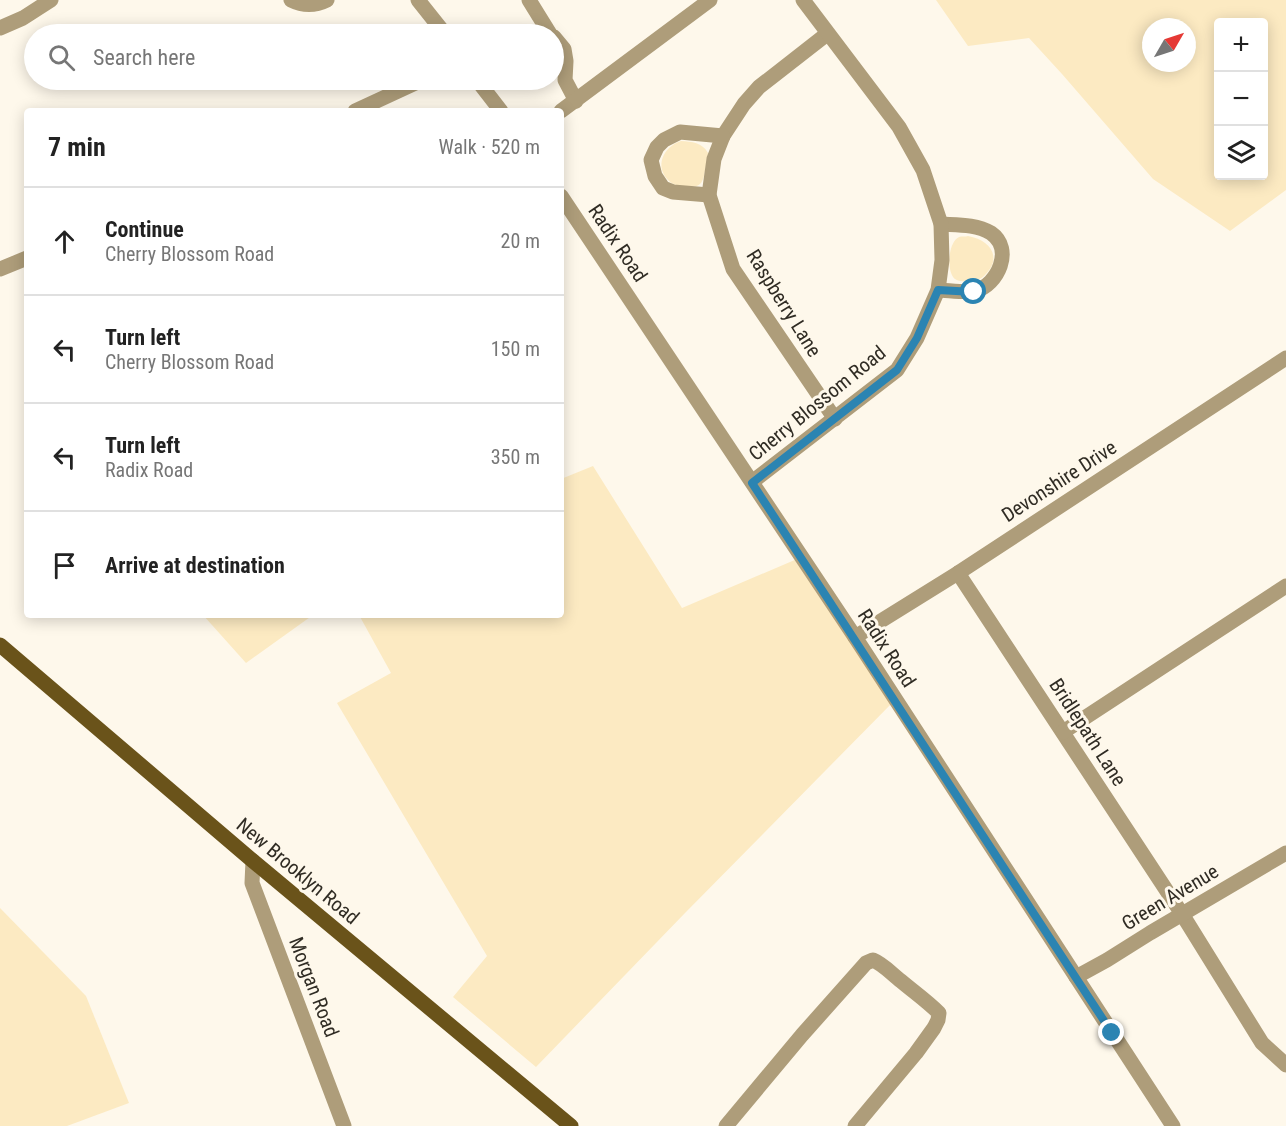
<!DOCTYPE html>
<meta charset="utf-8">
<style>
:root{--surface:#fff;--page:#f2f2f2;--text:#222;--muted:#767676;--line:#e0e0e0}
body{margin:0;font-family:"Roboto Condensed",sans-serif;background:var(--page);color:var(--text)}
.controls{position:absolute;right:18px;top:18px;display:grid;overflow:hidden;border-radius:6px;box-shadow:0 3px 15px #0003}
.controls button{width:54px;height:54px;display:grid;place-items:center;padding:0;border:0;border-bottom:2px solid var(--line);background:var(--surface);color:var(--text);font:30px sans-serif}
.compass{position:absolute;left:1142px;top:18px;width:54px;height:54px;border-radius:50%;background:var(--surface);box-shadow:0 3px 15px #0003;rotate:51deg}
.stop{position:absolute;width:18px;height:18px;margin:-14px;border:4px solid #2b84b2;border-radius:50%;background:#fff}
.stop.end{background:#2b84b2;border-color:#fff;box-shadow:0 2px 6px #0008}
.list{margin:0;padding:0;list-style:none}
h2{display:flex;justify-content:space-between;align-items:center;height:78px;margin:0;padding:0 24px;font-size:26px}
h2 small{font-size:20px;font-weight:400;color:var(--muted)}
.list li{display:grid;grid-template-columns:39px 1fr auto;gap:18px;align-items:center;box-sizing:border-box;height:108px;padding:0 24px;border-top:2px solid var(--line)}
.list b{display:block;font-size:22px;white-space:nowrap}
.list p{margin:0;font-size:20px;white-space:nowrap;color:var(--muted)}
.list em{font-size:20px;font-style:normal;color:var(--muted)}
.icon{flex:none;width:33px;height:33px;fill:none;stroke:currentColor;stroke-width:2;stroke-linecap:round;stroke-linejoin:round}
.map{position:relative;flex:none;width:1286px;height:1126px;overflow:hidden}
.search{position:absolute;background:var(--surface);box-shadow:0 3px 15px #0003;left:24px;top:24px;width:540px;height:66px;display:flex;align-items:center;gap:15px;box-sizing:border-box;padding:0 21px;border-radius:33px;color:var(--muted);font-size:22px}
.panel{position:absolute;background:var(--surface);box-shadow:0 3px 15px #0003;left:24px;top:108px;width:540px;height:510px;border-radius:6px}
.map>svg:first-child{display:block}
.green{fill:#fceac2;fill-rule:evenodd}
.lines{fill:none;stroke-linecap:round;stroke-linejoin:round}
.minor{stroke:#ae9d7a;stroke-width:15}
.major{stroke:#6a531a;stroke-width:15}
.route{stroke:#2b84b2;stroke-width:8}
.labels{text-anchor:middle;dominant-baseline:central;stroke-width:6;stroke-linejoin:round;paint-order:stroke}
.street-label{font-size:20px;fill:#302c24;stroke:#fef8eb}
</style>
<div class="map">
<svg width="1286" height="1126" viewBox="0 0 1286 1126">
<rect width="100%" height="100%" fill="#fef8eb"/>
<g class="green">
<path d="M936 0H1286V190L1230 231 1153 179 1062 74 1029 38 968 46ZM1218 22H1264V176H1218ZM1151 27H1187V63H1151Z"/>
<path d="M681 141C692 142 702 142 708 153 708 159 706 165 705 171 702 188 698 187 682 186 677 185 673 185 669 181 654 167 663 147 681 141Z"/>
<path d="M968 236C990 240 1003 257 985 275 980 280 976 281 969 281 964 281 959 282 955 279 946 272 948 242 959 237 962 236 965 237 968 236Z"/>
<path d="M593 466 682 608 804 556 897 698 685 913 536 1067 453 997 487 956 337 703 391 673 359 615H561V479Z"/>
<path d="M203 615H313L246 663Z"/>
<path d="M0 908 86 996 129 1103 67 1126H0Z"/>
</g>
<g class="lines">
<g class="minor">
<path d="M291 0C303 6 315 6 327 0"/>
<path d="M418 0 445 34"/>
<path d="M529 0 550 34"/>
<path d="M0 28 23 18 51 0"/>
<path d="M827 34 759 87 744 104 723 136 714 159 709 195 733 269 835 419"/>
<path d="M554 37 564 49 566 61 565 80 576 101"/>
<path d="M477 80 501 111"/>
<path d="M355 111 422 80"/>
<path d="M561 111 710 0"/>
<path d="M709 195 673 192 663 188 655 176 651 160 657 147 664 140 680 132 723 136"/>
<path d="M561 196 855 637 1173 1126"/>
<path d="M0 269 27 258"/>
<path d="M938 290C946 290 967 293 975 291 998 285 1014 249 991 233 976 224 957 225 941 224"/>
<path d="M752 482 897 370 917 338 938 290 942 260 941 224 923 170 899 127 803 0"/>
<path d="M958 573 1182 914 1262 1043 1286 1065"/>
<path d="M855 637 958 573 1286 358"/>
<path d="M1063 732 1286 586"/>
<path d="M253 861 252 883 344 1126"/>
<path d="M1076 977 1107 960 1150 933 1286 853"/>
<path d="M726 1126 802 1035 866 963 873 960C883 964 892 974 901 981 914 992 927 1001 939 1013L938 1020 934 1028 916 1053 855 1126"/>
</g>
<path class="major" d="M0 645 253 861 571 1126"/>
</g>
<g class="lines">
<path class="route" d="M974 292 938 290 917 338 897 370 752 483 1112 1033"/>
</g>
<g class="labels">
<g class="street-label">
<text transform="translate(618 243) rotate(56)">Radix Road</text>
<text transform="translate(784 303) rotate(58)">Raspberry Lane</text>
<text transform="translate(817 403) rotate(-39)">Cherry Blossom Road</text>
<text transform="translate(1059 481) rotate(-33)">Devonshire Drive</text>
<text transform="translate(887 648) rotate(57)">Radix Road</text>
<text transform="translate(1088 732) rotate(57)">Bridlepath Lane</text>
<text transform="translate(298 871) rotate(40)">New Brooklyn Road</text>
<text transform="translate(1170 897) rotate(-31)">Green Avenue</text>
<text transform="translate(314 987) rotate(69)">Morgan Road</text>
</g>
</g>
</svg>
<div class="controls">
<button>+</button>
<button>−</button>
<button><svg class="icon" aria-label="layers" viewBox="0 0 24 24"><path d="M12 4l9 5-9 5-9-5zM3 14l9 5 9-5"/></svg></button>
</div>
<svg class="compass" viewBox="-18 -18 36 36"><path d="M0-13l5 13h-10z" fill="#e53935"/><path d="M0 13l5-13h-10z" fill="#767676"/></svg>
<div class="stop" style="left:974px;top:292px"></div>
<div class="stop end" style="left:1112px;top:1033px"></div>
<div class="search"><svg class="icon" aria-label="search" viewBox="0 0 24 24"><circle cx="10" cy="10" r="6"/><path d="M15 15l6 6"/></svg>Search here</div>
<section class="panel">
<h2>7 min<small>Walk · 520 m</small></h2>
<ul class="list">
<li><svg class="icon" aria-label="ahead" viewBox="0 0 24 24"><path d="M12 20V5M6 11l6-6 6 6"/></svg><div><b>Continue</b><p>Cherry Blossom Road</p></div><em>20 m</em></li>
<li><svg class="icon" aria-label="left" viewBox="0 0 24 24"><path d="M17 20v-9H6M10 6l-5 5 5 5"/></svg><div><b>Turn left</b><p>Cherry Blossom Road</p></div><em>150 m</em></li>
<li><svg class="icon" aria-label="left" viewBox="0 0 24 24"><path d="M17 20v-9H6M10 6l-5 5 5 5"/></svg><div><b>Turn left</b><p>Radix Road</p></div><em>350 m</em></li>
<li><svg class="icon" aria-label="arrive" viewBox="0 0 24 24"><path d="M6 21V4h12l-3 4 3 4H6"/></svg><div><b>Arrive at destination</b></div></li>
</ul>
</section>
</div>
